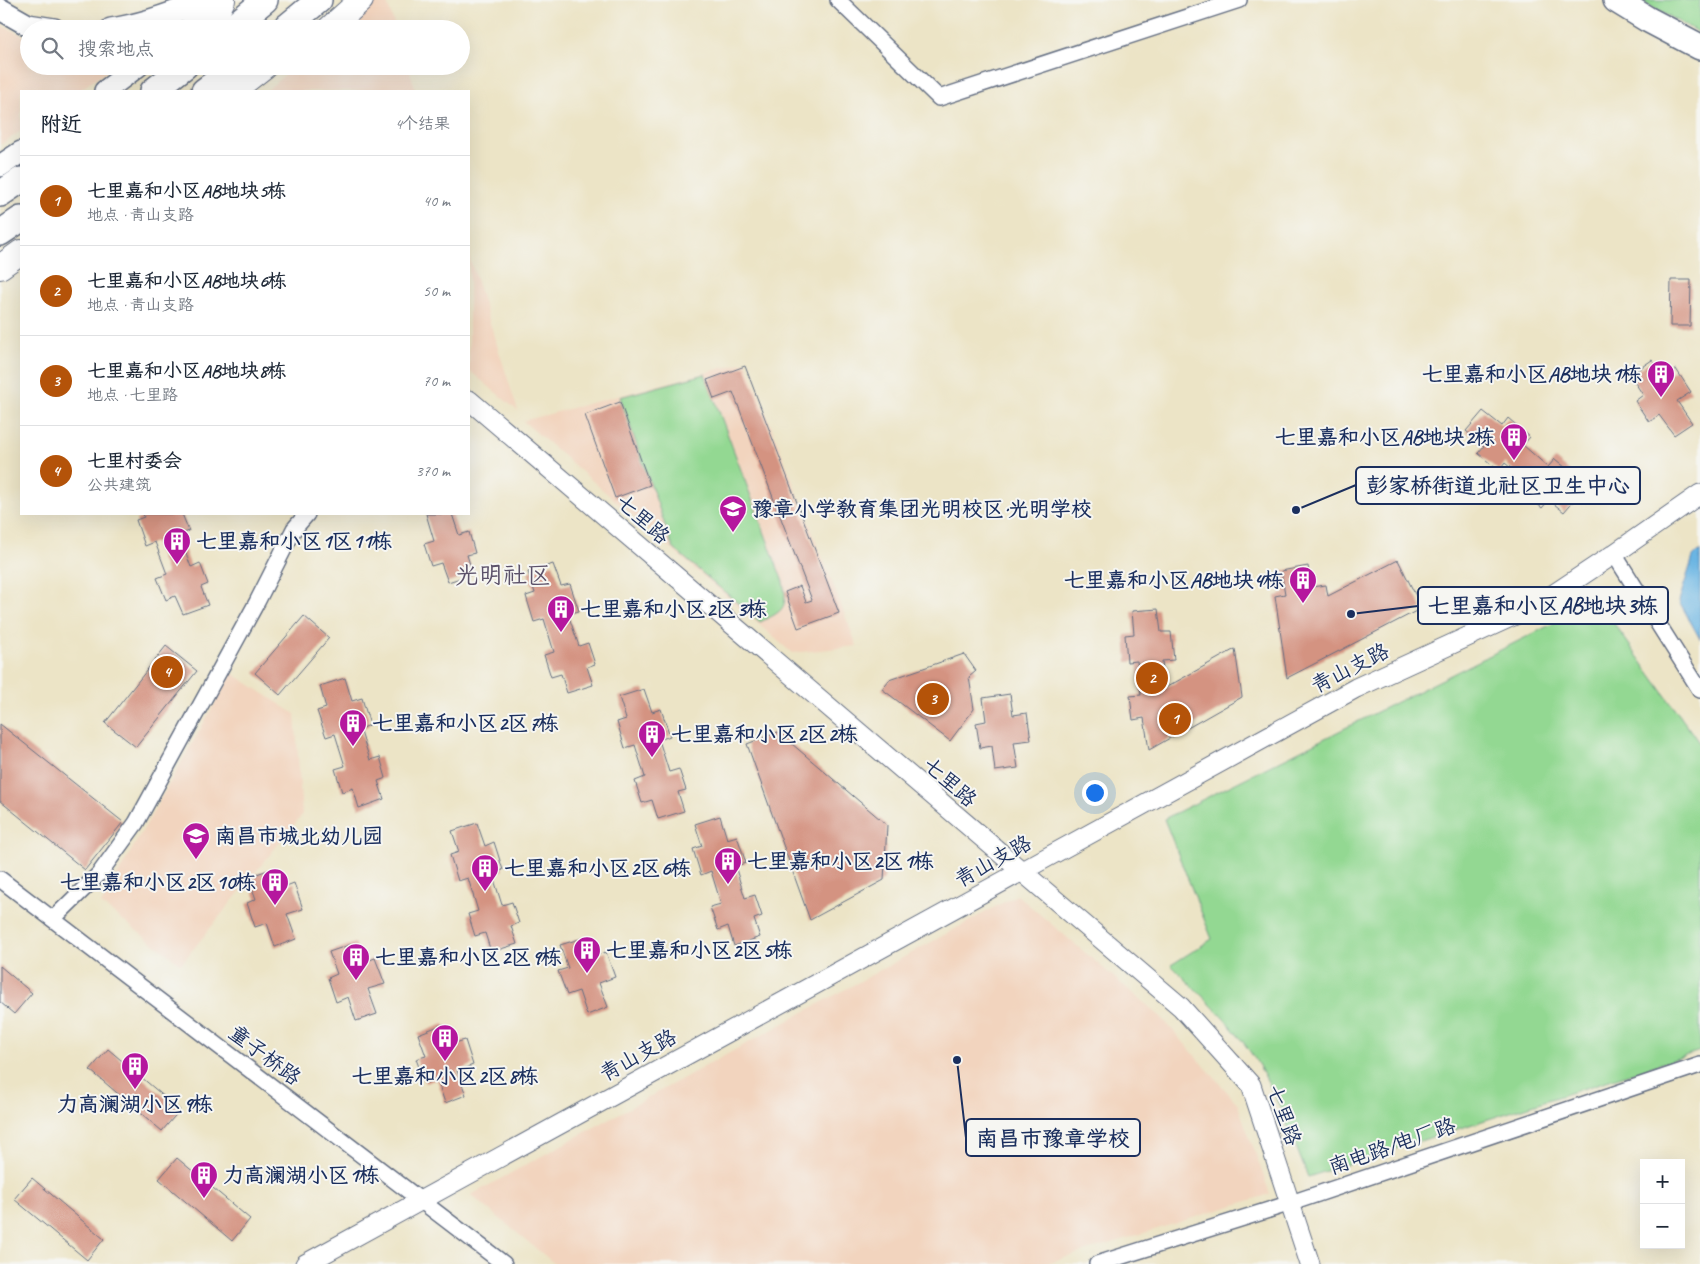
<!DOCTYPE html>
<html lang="zh">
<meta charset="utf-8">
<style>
:root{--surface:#fff;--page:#f6f6f7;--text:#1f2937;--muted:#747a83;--line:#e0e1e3;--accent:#b45309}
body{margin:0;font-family:Caveat,"LXGW WenKai TC",sans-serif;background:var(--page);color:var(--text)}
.controls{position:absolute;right:15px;bottom:15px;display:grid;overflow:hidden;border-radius:0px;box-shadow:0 5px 20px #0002}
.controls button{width:45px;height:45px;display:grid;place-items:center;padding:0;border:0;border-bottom:1px solid var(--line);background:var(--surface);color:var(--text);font:25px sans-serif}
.you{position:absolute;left:1094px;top:792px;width:18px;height:18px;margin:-12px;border:4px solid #fff;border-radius:50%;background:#1a73e8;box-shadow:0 0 0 8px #1a73e833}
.badge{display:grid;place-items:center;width:32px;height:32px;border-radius:50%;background:var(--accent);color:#fff;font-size:16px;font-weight:700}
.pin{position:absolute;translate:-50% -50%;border:2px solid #fff;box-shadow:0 1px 5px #0006}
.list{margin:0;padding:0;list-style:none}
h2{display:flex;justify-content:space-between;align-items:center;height:65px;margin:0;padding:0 20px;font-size:21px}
h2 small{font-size:16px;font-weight:400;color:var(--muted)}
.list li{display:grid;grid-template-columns:32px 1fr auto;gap:15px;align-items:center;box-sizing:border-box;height:90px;padding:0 20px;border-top:1px solid var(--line)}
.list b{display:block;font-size:19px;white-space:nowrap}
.list p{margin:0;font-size:16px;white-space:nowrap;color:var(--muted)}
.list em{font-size:16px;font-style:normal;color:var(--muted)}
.icon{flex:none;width:28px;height:28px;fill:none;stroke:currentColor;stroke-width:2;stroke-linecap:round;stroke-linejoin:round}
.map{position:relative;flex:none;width:1700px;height:1264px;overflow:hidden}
.search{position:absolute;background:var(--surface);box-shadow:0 5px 20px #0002;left:20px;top:20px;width:450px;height:55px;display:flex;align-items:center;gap:12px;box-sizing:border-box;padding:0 18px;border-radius:28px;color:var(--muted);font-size:19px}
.panel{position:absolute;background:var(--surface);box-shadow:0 5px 20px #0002;left:20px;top:90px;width:450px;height:425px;border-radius:0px}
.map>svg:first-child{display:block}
.built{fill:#f2d4be}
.green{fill:#93d892;stroke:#578478}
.water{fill:#6ab5e3;stroke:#4272a0}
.building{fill:#d49381}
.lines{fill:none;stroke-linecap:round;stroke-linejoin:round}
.minor-casing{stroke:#646e82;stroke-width:18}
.tertiary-casing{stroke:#646e82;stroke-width:21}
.secondary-casing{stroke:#646e82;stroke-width:24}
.primary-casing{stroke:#646e82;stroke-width:26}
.trunk-casing{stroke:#646e82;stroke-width:28}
.minor{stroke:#fff;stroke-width:15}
.tertiary{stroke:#fff;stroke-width:19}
.secondary{stroke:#fff;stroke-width:21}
.primary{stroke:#fff;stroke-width:24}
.trunk{stroke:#fff;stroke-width:25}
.labels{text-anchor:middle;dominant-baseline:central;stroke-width:4;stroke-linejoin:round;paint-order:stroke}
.poi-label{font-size:21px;font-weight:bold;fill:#1b2f5e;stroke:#f6f6f2;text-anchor:start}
.street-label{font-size:21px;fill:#1b2f5e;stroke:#f6f6f2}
.quarter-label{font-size:24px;fill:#5c526a;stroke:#f6f6f2}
.leader{fill:none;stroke:#1b2f5e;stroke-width:2}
.callout-dot{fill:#1b2f5e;stroke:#f6f6f2;stroke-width:2}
.callout{fill:#f6f6f2;stroke:#1b2f5e;stroke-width:2}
.callout-label{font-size:22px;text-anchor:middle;font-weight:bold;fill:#1b2f5e}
</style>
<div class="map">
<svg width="1700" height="1264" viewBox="0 0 1700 1264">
<rect width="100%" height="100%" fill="#f6f6f2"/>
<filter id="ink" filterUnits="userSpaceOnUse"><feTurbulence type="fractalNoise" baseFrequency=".02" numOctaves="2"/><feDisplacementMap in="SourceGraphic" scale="10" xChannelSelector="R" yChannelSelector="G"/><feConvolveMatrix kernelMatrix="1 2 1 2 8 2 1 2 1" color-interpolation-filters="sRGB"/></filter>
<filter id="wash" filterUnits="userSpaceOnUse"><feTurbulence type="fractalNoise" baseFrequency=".0096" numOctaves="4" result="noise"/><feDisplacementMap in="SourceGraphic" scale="20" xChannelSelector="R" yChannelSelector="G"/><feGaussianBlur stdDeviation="1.12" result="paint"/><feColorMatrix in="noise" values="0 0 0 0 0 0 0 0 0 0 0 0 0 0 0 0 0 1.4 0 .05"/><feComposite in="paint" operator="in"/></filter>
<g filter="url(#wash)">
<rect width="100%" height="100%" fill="#ece4c6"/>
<g class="built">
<path d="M373 0H386L396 29H340Z"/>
<path d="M0 25 29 38V66H115L78 91H21V131L0 145Z"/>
<path d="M295 66H408L416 91H266Z"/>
<path d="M469 257 518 411 469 370Z"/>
<path d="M746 362 857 646 792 653 523 421Z"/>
<path d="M232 673 295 714 302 815 181 964 101 904Z"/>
<path d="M1017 895 1162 1018 1237 1103 1270 1194 1044 1264H555L471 1195Z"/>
</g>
<g class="green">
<path d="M1639 0H1700V33L1640 1Z"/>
<path d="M705 374 783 582C788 608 784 611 760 622L673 548 620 397Z"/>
<path d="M1598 601 1700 744V1051L1308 1177C1292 1137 1278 1096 1255 1059 1232 1023 1201 995 1171 965L1212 939 1164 819Z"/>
</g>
<path class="water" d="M1700 550V639L1679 601 1693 557Z"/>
<g id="blocks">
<g class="building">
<path d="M1671 280H1691L1690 326H1670Z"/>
<path d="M1652 360 1664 377 1676 369 1691 392 1677 401 1692 423 1674 435 1659 415 1649 422 1635 401 1643 395 1630 375Z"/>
<path d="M745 366 839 613 798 628 785 592 800 586 806 602 812 600 733 392 714 399 707 380Z"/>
<path d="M620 402 650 485 615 498 585 415Z"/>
<path d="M1483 411 1502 426 1508 418 1530 437 1523 445 1548 467 1555 459 1572 473 1567 479 1581 492 1564 512 1549 500 1542 508 1524 493 1531 485 1505 463 1499 471 1478 453 1484 446 1466 431Z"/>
<path d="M143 514H182L189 531 179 535 191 567 200 563 208 584 201 587 208 605 183 614 175 596 166 600 157 578 167 574 155 542 145 546 136 520 144 517Z"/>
<path d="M426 514H452L459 535 469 532 475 553 467 555 473 574 448 582 441 563 431 566 424 544 434 541Z"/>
<path d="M1398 560 1422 608 1287 678 1275 596 1285 594 1281 571 1308 566 1311 587 1326 585 1328 596Z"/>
<path d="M553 564 561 586 570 584 579 611 568 614 579 646 588 643 595 664 587 667 593 685 567 693 561 674 551 677 544 655 554 652 544 619 534 622 526 596 535 593 528 572Z"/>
<path d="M1158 609 1161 632H1171L1174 660 1162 661 1165 688 1235 649 1242 697 1149 750 1144 718 1133 720 1130 696 1141 695 1137 661 1127 662 1125 635 1134 634 1132 611Z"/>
<path d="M304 616 329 638 280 695 255 673Z"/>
<path d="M166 646 197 671 136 747 105 723Z"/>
<path d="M964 654 976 671 969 677 974 709 950 741 882 689 889 680Z"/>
<path d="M345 678 352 701 362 698 370 725 360 729 370 760 380 757 386 778 378 781 384 799 359 808 353 788 342 792 335 769 345 766 335 734 326 737 317 711 326 708 320 686Z"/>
<path d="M644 689 652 712 661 709 670 736 659 740 669 772 679 769 686 790 678 792 684 811 658 819 652 800 642 803 635 781 645 777 635 745 625 748 617 722 626 719 619 697Z"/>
<path d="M1010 694 1013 715 1027 713 1031 740 1014 742 1018 768 995 771 992 746 980 748 976 723 986 721 983 698Z"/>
<path d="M0 724 123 822 85 870 0 801Z"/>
<path d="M778 732 887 825 884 880 810 920 747 744Z"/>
<path d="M720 816 727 839 737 836 746 863 735 866 745 898 755 895 762 916 754 919 760 937 734 946 728 926 718 930 710 907 721 904 711 871 701 875 693 849 702 846 695 824Z"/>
<path d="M477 823 485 846 494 842 503 870 492 873 502 905 512 902 519 923 511 926 517 944 491 952 485 933 475 936 468 914 478 911 468 878 458 881 450 855 459 852 452 831Z"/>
<path d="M274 868 281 888 294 883 303 909 287 914 296 939 275 947 267 923 255 927 247 903 256 899 248 877Z"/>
<path d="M586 937 593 956 606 952 615 977 599 983 608 1007 587 1015 579 991 567 995 558 971 568 968 560 945Z"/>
<path d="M355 943 362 963 375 958 385 984 368 989 377 1014 356 1021 348 997 336 1002 328 978 337 974 329 952Z"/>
<path d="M0 966 32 993 14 1014 0 1002Z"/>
<path d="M444 1024 451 1044 465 1040 473 1065 457 1071 466 1095 445 1103 437 1079 425 1083 416 1059 426 1056 418 1034Z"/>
<path d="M108 1049 180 1110 162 1131 90 1070Z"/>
<path d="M177 1158 250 1219 232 1241 159 1179Z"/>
<path d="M32 1178 104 1239 87 1260 14 1199Z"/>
</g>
</g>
</g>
<g filter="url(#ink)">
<use href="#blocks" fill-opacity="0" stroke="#646e82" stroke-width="1"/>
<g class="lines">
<g class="minor-casing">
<g id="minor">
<path d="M838 0 939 98 1239 0"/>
<path d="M1614 554 1700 690"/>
<path d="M0 879 504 1264"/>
<path d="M53 919 99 874 136 823 257 602 294 529 307 514"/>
<path d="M1097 1264 1291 1203 1700 1065"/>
</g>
</g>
<g class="tertiary-casing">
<g id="tertiary">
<path d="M469 400 1181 1007 1251 1085 1310 1264"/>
<path d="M305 1264 1356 688 1539 604 1614 554 1700 494"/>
</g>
</g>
<g class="secondary-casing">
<g id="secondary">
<path d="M0 9 28 25 54 29"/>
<path d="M111 29C144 24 174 13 204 0"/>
<path d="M188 29 222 0"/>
<path d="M105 91 138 66"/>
<path d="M0 166 21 152"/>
</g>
</g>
<g class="primary-casing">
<g id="primary">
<path d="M209 29 223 0"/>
<path d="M329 29 361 0"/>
<path d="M233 91 265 66"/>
<path d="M0 267 21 252"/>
</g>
</g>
<g class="trunk-casing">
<g id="trunk">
<path d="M1616 0 1647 19 1700 47"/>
<path d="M230 29 265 0"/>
<path d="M284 29 319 0"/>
<path d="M153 91 185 66"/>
<path d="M204 91 237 66"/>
<path d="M0 194 21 180"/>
<path d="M0 233 21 219"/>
</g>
</g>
<use href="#minor" class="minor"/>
<use href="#tertiary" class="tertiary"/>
<use href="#secondary" class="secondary"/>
<use href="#primary" class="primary"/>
<use href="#trunk" class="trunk"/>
</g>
</g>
<defs>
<g id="building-pin" transform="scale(1.4375)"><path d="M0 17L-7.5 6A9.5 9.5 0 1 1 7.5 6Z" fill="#b5179e" stroke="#f6f6f2"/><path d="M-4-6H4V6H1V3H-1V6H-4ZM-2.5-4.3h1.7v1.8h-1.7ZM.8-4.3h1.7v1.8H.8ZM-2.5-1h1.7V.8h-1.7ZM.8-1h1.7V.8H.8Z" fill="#fff"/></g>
<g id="school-pin" transform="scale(1.4375)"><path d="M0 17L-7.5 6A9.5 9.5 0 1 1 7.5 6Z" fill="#b5179e" stroke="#f6f6f2"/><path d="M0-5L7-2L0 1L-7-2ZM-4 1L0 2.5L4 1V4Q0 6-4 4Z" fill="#fff"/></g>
</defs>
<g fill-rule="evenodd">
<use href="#building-pin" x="1661" y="374"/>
<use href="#building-pin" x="1514" y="437"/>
<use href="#school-pin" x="733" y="509"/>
<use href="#building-pin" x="177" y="541"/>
<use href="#building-pin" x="1303" y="580"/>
<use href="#building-pin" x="561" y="609"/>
<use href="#building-pin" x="353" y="723"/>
<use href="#building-pin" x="652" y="734"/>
<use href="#school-pin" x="196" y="836"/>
<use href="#building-pin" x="728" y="861"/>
<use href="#building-pin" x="485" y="868"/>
<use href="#building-pin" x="275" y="882"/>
<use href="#building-pin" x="587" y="950"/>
<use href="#building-pin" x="356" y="957"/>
<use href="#building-pin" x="445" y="1038"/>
<use href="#building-pin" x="135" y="1066"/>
<use href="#building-pin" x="204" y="1175"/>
</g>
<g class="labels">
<g class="poi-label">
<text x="1642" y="374" text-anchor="end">七里嘉和小区AB地块1栋</text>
<text x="1495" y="437" text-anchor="end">七里嘉和小区AB地块2栋</text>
<text x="752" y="509">豫章小学教育集团光明校区·光明学校</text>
<text x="196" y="541">七里嘉和小区1区11栋</text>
<text x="1284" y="580" text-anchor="end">七里嘉和小区AB地块4栋</text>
<text x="580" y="609">七里嘉和小区2区3栋</text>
<text x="372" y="723">七里嘉和小区2区7栋</text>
<text x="671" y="734">七里嘉和小区2区2栋</text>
<text x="215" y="836">南昌市城北幼儿园</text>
<text x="747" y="861">七里嘉和小区2区1栋</text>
<text x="504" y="868">七里嘉和小区2区6栋</text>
<text x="256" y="882" text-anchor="end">七里嘉和小区2区10栋</text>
<text x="606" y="950">七里嘉和小区2区5栋</text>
<text x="375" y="957">七里嘉和小区2区9栋</text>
<text x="445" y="1076" text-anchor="middle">七里嘉和小区2区8栋</text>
<text x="135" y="1104" text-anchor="middle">力高澜湖小区9栋</text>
<text x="223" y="1175">力高澜湖小区1栋</text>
</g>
<g class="street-label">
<text transform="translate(643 519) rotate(41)">七里路</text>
<text transform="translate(1350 668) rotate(-27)">青山支路</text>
<text transform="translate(950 782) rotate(41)">七里路</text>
<text transform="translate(993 861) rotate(-29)">青山支路</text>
<text transform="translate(265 1055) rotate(37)">童子桥路</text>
<text transform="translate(638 1055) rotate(-29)">青山支路</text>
<text transform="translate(1284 1115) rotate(70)">七里路</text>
<text transform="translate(1392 1146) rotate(-19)">南电路/电厂路</text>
</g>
<g class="quarter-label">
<text x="503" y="575">光明社区</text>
</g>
</g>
<path class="leader" d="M1296 510L1356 485M1351 614L1418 606M957 1060L966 1138"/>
<g class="callout-dot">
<circle cx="1296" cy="510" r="5"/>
<circle cx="1351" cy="614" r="5"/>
<circle cx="957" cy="1060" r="5"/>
</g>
<g class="callout">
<rect x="1356" y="467" width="284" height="37" rx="5"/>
<rect x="1418" y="587" width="250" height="37" rx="5"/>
<rect x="966" y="1119" width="174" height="37" rx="5"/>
</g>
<g class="callout-label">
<text x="1498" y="493">彭家桥街道北社区卫生中心</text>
<text x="1543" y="613">七里嘉和小区AB地块3栋</text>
<text x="1053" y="1146">南昌市豫章学校</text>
</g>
</svg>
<div class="controls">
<button>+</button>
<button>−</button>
</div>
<div class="you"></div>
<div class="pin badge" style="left:1175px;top:719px">1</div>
<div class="pin badge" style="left:1152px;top:678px">2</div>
<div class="pin badge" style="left:933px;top:699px">3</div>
<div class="pin badge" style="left:167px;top:672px">4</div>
<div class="search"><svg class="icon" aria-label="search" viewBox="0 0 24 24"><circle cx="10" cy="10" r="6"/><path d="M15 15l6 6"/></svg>搜索地点</div>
<section class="panel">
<h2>附近<small>4个结果</small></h2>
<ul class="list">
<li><span class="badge">1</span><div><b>七里嘉和小区AB地块5栋</b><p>地点 · 青山支路</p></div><em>40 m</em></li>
<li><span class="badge">2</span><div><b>七里嘉和小区AB地块6栋</b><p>地点 · 青山支路</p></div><em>50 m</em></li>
<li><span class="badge">3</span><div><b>七里嘉和小区AB地块8栋</b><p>地点 · 七里路</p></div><em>70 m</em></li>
<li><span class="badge">4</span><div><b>七里村委会</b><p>公共建筑</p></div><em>370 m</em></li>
</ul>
</section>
</div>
